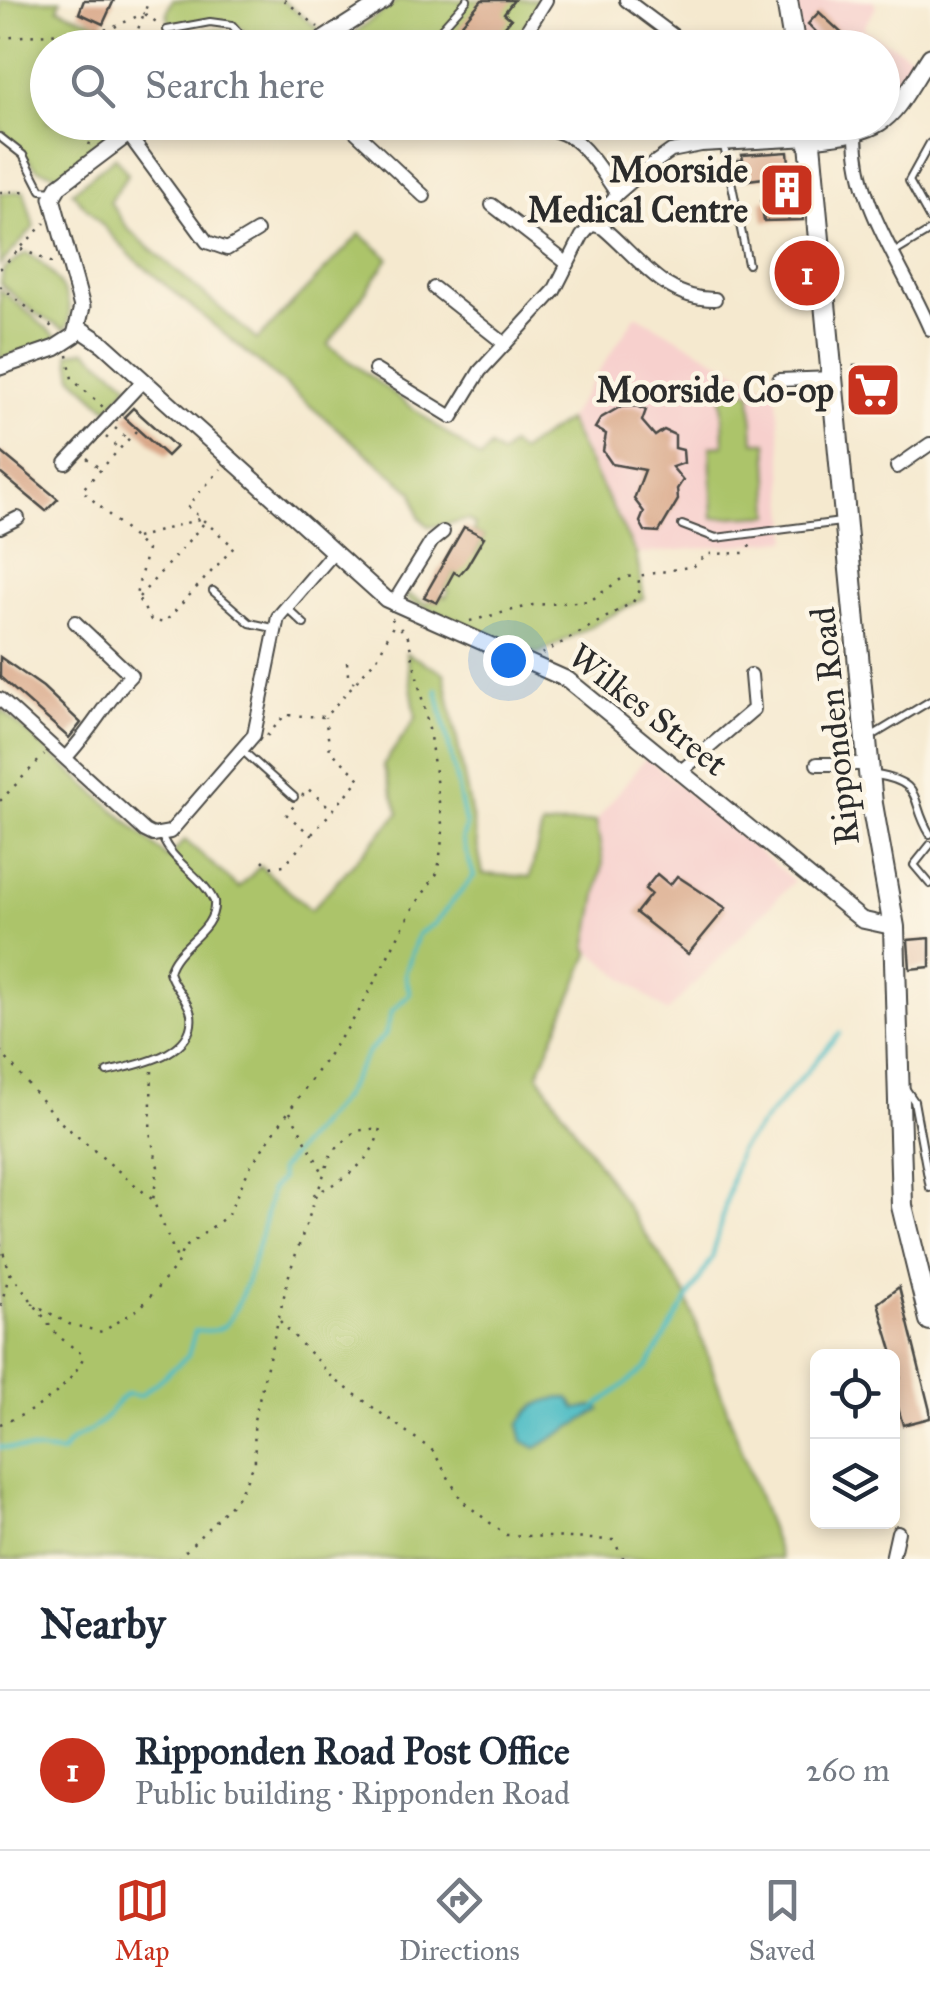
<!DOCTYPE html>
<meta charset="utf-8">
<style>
:root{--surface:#fff;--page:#f6f6f7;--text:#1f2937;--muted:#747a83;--line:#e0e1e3;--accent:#c8321e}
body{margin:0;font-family:"IM FELL Great Primer",serif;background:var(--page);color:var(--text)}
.controls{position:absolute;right:30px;bottom:30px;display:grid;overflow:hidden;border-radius:15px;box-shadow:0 5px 15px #0003}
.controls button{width:90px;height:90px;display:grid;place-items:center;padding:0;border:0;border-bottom:2px solid var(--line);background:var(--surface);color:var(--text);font:50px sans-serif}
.you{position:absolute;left:508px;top:660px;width:35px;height:35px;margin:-25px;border:8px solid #fff;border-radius:50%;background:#1a73e8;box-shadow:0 0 0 15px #1a73e833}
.badge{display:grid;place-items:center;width:65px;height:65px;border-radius:50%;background:var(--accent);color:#fff;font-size:32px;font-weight:700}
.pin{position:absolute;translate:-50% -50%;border:5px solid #fff;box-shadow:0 2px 10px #0006}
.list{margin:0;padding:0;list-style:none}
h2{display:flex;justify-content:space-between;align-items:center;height:130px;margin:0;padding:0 40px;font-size:42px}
h2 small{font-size:32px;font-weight:400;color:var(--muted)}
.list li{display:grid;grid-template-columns:65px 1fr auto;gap:30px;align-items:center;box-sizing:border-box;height:160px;padding:0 40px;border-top:2px solid var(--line)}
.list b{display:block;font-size:38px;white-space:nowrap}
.list p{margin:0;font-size:32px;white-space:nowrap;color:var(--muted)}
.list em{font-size:32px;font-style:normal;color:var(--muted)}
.icon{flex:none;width:55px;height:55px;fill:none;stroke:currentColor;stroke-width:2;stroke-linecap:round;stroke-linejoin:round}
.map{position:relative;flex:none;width:930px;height:1559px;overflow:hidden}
.search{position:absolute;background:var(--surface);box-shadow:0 5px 15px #0003;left:30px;right:30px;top:30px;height:110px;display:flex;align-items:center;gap:25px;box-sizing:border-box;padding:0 35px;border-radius:55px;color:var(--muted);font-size:38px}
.sheet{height:290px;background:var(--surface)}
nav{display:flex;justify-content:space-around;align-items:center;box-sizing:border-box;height:140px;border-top:2px solid var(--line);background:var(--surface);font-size:28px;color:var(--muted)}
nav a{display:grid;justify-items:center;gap:5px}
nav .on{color:var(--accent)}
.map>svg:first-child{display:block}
.built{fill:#f7d0cd}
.green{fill:#acc46a;stroke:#6c784a;stroke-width:2.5}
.water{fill:#4fbdc5;stroke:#3d7478;stroke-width:2.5}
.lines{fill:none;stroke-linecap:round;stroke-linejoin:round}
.stream{stroke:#4fbdc5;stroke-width:4}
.building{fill:#d8a586}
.service-casing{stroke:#494844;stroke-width:10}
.minor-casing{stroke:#494844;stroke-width:16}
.tertiary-casing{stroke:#494844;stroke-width:19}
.primary-casing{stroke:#494844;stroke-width:24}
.path{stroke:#494844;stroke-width:2.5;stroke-dasharray:2.5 8;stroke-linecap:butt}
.service{stroke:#fff;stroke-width:6}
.minor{stroke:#fff;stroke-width:12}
.tertiary{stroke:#fff;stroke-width:15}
.primary{stroke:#fff;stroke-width:20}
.labels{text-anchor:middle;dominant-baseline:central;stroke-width:9;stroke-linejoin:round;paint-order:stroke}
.poi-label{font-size:35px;font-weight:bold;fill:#2b2b2b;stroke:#fcf5e5;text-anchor:end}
.street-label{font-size:35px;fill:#2b2b2b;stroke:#fcf5e5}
</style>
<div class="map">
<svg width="930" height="1559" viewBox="0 0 930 1559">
<rect width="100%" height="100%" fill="#fcf5e5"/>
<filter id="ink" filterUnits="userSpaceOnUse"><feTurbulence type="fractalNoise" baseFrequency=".01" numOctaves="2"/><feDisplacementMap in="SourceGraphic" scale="20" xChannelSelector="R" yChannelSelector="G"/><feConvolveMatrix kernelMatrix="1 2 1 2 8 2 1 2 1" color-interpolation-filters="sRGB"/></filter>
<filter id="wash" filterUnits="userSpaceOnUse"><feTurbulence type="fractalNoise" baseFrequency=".0048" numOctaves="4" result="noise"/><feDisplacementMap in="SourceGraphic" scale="40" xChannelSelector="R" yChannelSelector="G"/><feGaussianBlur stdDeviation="2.25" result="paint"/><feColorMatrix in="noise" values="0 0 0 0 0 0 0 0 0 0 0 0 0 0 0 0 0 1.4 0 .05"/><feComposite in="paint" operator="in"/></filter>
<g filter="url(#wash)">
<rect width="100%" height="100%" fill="#f5e9cf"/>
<g class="built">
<path d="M792 0H873L876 7 863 29 919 60 883 100 882 48 801 47Z"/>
<path d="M636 315 764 386 776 387 789 540 636 554 567 420Z"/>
<path d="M646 757 794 881 667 1012 587 949 603 862 596 821Z"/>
</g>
<g class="green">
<path d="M0 0H61L58 8C91 23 122 33 158 36 192 39 221 12 246 47L48 48V122L126 123 58 175 37 169 0 129Z"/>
<path d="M172 0H282L321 31 285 47H258C233 10 209 20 170 25L167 12Z"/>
<path d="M398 0H542L511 47H370L354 33Z"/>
<path d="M115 157 128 174 110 202 129 230 257 340 360 234 389 258 328 345 481 459 490 447 501 455 511 445 520 452 567 420 636 554 644 598 538 654 407 600V594L427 604 430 600 437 603 442 595 446 597 449 591 445 588 454 572 459 574 466 550 475 554 484 537 473 531 475 525 468 520 429 527 419 517 413 492 130 255 72 192Z"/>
<path d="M24 191 34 227 0 265V193Z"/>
<path d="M26 253C49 263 81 303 65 330L35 313 1 284 3 270Z"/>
<path d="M0 289 59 339 0 359Z"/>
<path d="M86 350 129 384 108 409 73 377 69 353Z"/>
<path d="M751 391 754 442H767L771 515 713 518 710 446 724 445 722 392Z"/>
<path d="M406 653 444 673 483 874 530 877 542 827 596 821 603 862 587 949 590 952 538 1074 685 1293 781 1559H0V708L168 858 185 840 239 888 260 866 311 910 399 813 383 765 416 718Z"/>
</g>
<path class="water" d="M569 1398 576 1409 597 1406 600 1410 536 1448 523 1441 519 1425C531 1404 545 1398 569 1398Z"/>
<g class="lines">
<g class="stream">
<path d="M597 1406 647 1367 712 1258 739 1150 840 1033"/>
<path d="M0 1447 62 1453C72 1435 84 1436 99 1424 110 1415 115 1402 127 1394L140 1396 188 1356 195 1331C205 1330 217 1333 225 1325 243 1308 267 1215 271 1189L281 1179 279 1170 342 1098 368 1052 385 1035 392 1011 410 994 405 974 418 934 434 924 474 876 462 839 466 827 437 689"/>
</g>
</g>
<g id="blocks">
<g class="building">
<path d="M84 0H114L103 24 79 13Z"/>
<path d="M482 0H514L504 13 511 19 486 48 476 44 451 48 464 33 458 28Z"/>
<path d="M819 12 851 42 856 36 868 48H832L808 24Z"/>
<path d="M788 152 789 163 796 162 803 220 764 221 761 201 775 199 772 177 740 181 738 160H743L742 155Z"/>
<path d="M876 365 877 377 888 376 891 403 858 406 854 366Z"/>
<path d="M636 406 646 410 642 421 655 436 664 430 675 435V448L683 450 684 463 672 467 683 480 677 489 678 500 659 532 645 531 640 522 644 512 634 499 645 470 612 464 603 451 606 434 595 428 601 418 620 407Z"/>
<path d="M133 408 176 447 167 456 124 417Z"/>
<path d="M0 451 58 499 46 511 0 473Z"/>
<path d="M464 527 484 537 467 566 459 575 454 572 437 603 424 597Z"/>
<path d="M0 657 43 687 81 723 69 738 0 677Z"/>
<path d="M657 874 670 885 677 876 726 908 688 954 636 913 651 894 645 889Z"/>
<path d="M930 938V967L910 969 908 940Z"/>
<path d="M899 1287 930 1411V1418L903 1425 892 1387V1379L900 1377 878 1303Z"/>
</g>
</g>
</g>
<g filter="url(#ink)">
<use href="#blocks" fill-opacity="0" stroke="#494844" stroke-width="2.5"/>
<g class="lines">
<g class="service-casing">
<g id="service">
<path d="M529 29 553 48"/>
<path d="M167 30 210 22 232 25 252 48"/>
<path d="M424 48 467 0"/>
<path d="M0 137 23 155 41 190 55 191"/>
<path d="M930 143 909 181 930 219"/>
<path d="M724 146 748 264"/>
<path d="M895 252 930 231"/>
<path d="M682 525 716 538 841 522"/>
<path d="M213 591 250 623 273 628"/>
<path d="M286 607 304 624"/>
<path d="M872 736 930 701"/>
<path d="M243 751 294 797"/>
<path d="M876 775C926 783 909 801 930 834"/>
<path d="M930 845 914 865 930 884"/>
<path d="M107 1072C134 1065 197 1056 191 1014 188 999 173 987 169 972 176 944 217 932 214 901 202 875 171 862 162 836"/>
<path d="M903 1085 914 1101 930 1188"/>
</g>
</g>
<g class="minor-casing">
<g id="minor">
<path d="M626 0 690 48"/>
<path d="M516 48 546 0"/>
<path d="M345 122 424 196"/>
<path d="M721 122 724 144"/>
<path d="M492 123C570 129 573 127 617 194"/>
<path d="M468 128 472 122"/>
<path d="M128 134 207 242 227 249 257 231"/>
<path d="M856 134C856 206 902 263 930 329"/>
<path d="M492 205 568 264"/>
<path d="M592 224 603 228C639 258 665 300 715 299"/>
<path d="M434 288 505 344"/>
<path d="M375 370 452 417 480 371 554 291 582 236 617 194 647 168 671 151 701 145 811 139"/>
<path d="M779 380 833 378"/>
<path d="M66 463 143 381"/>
<path d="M897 467 930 444"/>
<path d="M0 527 18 518"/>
<path d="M393 604 432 541 443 532"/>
<path d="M0 699 145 831 153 835 170 832 254 735 278 617 333 553"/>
<path d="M66 757C91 731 106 701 131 675L75 622"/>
<path d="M817 764H868"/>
<path d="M680 772 754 709 751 675"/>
<path d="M892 1559 898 1532"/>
</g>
</g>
<g class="tertiary-casing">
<g id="tertiary">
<path d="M310 48 385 0"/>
<path d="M811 139C893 131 888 121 930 56"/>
<path d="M79 328 103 344 386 599 568 680 862 920 894 927"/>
<path d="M0 367 55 348 75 335 82 307 52 198 59 186 144 122"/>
</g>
</g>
<g class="primary-casing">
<g id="primary">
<path d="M787 0 795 48"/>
<path d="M808 122 872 804 894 927 902 1206 930 1320"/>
</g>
</g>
<g class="path">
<path d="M284 0 318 27"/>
<path d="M145 14 159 24"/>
<path d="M0 38 110 29 144 13"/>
<path d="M131 48 149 0"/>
<path d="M89 145 100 122"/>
<path d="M0 192 28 191"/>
<path d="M21 249 55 264"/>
<path d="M0 269 45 223"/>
<path d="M0 286 56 330"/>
<path d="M68 355 72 379 103 407"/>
<path d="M115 428 127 439"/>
<path d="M136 431 82 490 147 550 136 595 151 620 164 623 234 547 187 506 221 469"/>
<path d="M106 437 119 449"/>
<path d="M87 458 100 469"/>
<path d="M136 538 199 519"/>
<path d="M139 597 205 522"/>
<path d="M470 621 533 605 590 601 624 577 637 576"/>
<path d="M542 654 633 602 640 590 638 576 694 566 707 554 745 553 752 543"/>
<path d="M347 662 348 675 354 683"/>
<path d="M267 736 285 715 325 717 377 658 395 622 388 615"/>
<path d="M302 796 308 789 333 810 360 779 330 750 325 717"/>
<path d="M0 801 44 755"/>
<path d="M312 834 333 810"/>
<path d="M263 860 270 867 284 865 311 835 286 814 294 806"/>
<path d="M0 1051 58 1120 153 1200"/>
<path d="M152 1071 150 1132 158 1167 153 1200 178 1261"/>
<path d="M290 1112 322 1171"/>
<path d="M0 1243 10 1272 0 1308"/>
<path d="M32 1303 69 1324 102 1332 140 1308 176 1267 183 1249 227 1216 251 1165 358 1013 412 910 438 872 443 831 429 729 408 637 395 622"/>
<path d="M280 1321 334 1379 433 1451 462 1501 506 1535 613 1540 624 1559"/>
<path d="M0 1424C35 1412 69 1390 84 1356L57 1335 10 1272"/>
<path d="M178 1559 237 1498 255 1463 254 1420 290 1271 331 1154 355 1131 380 1128C373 1163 343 1180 313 1195"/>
</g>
<use href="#service" class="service"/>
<use href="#minor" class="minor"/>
<use href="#tertiary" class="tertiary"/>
<use href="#primary" class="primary"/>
</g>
</g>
<defs>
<g id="building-square" transform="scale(2.875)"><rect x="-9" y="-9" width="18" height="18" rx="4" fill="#c8321e" stroke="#fcf5e5"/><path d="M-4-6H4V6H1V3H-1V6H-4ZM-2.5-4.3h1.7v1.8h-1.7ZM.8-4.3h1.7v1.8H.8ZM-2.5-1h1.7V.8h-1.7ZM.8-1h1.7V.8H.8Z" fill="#fff"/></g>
<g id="supermarket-square" transform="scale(2.875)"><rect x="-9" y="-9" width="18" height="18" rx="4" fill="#c8321e" stroke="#fcf5e5"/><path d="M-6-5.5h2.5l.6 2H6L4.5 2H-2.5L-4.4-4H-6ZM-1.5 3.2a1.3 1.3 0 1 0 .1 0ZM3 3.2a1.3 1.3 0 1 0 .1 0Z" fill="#fff"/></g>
</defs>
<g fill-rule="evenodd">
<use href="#building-square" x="787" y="190"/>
<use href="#supermarket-square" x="873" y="390"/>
</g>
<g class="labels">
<g class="poi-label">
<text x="748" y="170">Moorside<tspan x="748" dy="40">Medical Centre</tspan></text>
<text x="834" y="390">Moorside Co-op</text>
</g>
<g class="street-label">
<text transform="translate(648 710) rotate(38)">Wilkes Street</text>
<text transform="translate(835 726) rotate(-96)">Ripponden Road</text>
</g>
</g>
</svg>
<div class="controls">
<button><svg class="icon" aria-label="locate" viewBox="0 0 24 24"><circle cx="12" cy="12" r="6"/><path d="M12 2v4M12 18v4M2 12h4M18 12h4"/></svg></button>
<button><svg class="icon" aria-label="layers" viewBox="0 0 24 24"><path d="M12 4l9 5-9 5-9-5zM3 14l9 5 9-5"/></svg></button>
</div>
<div class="you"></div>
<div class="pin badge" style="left:807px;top:273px">1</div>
<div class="search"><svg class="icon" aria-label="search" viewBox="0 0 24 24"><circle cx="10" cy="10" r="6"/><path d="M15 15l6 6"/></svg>Search here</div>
</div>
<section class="sheet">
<h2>Nearby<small></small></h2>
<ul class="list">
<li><span class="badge">1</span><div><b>Ripponden Road Post Office</b><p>Public building · Ripponden Road</p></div><em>260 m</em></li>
</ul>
</section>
<nav>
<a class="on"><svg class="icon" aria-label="map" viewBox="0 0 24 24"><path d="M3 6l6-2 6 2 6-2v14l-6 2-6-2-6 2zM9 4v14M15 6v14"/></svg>Map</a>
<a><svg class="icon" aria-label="directions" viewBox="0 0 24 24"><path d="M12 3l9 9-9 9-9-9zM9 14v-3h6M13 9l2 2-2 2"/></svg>Directions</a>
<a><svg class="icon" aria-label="saved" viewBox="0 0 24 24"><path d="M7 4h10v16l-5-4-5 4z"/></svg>Saved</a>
</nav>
